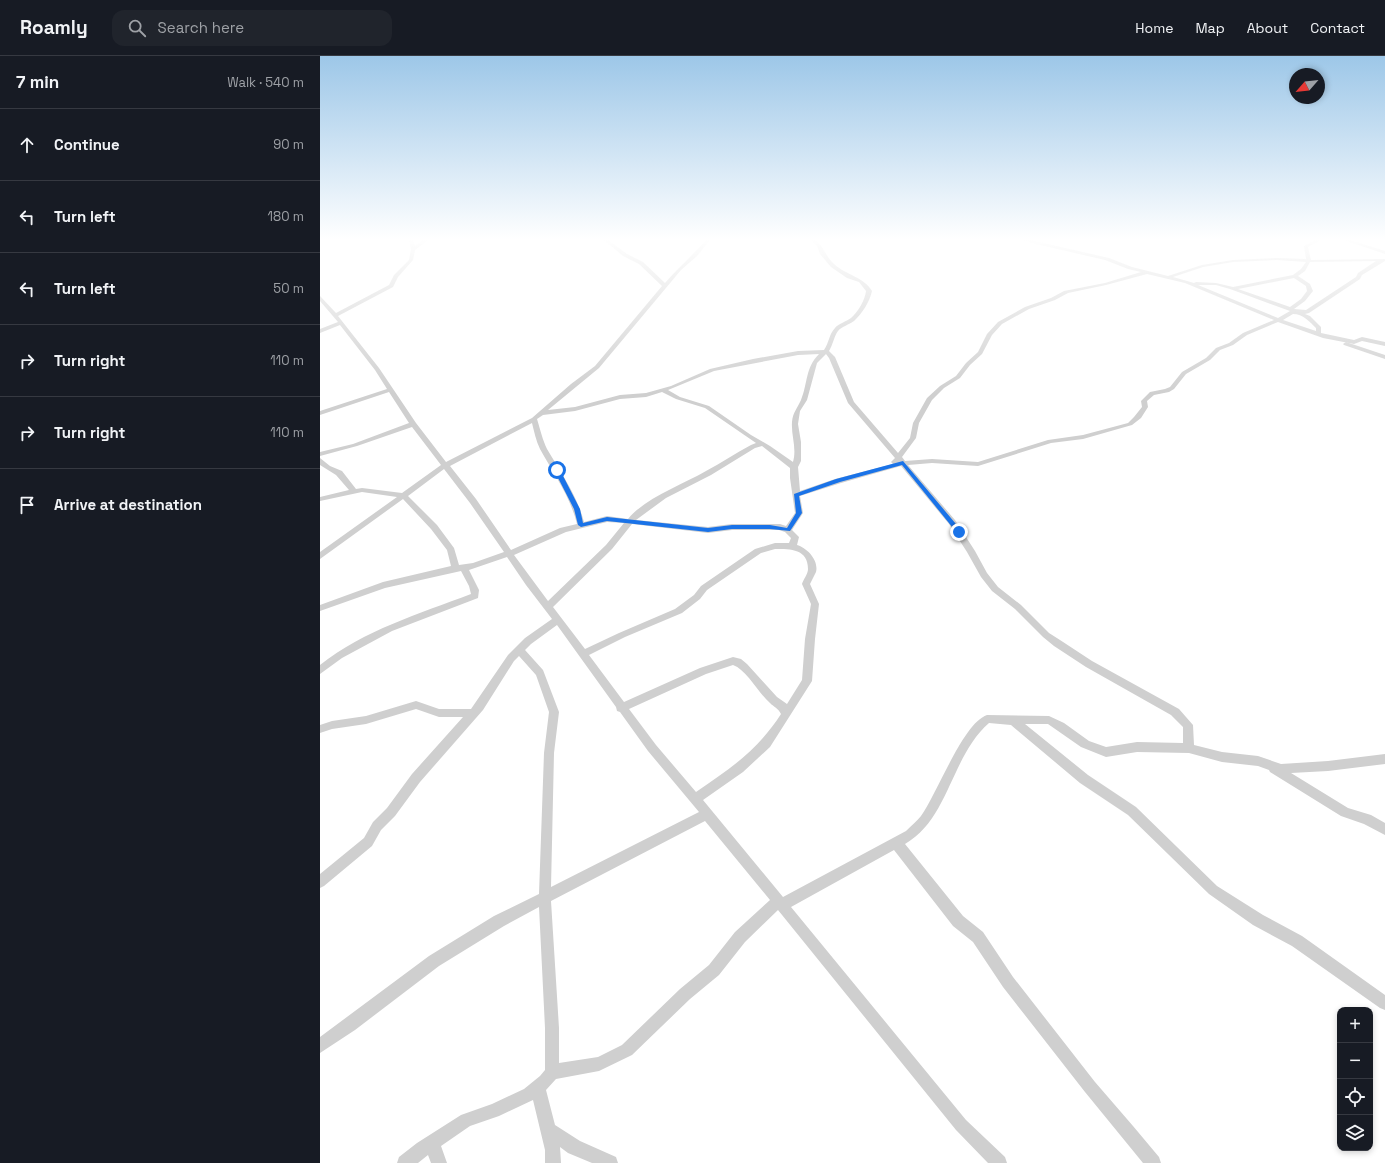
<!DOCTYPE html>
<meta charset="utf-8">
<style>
:root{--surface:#171b24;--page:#20242c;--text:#f1f3f6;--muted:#9ea1a6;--line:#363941}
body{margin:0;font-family:"Space Grotesk",sans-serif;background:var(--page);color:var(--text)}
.controls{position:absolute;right:12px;bottom:12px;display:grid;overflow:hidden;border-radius:8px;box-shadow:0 2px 6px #0003}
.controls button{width:36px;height:36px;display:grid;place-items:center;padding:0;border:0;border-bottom:1px solid var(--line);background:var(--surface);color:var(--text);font:20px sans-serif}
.compass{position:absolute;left:969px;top:12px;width:36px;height:36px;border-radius:50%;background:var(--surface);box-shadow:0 2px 6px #0003;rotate:242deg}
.stop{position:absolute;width:12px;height:12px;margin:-9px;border:3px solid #1a73e8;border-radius:50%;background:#fff}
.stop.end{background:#1a73e8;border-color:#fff;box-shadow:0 1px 4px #0008}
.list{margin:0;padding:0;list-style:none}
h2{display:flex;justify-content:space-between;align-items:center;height:52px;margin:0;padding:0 16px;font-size:17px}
h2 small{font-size:13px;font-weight:400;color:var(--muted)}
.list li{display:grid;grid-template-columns:26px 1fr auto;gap:12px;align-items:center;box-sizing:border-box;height:72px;padding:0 16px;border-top:1px solid var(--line)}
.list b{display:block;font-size:15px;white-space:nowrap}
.list em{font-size:13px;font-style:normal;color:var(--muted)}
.icon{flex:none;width:22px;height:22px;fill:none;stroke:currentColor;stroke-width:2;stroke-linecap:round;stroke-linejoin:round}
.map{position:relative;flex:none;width:1065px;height:1107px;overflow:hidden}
header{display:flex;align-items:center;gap:24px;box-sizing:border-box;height:56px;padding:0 20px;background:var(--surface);border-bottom:1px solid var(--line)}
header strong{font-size:19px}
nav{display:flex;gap:22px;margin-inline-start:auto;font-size:14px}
.search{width:280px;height:36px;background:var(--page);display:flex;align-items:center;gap:10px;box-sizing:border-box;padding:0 14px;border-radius:12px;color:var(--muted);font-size:15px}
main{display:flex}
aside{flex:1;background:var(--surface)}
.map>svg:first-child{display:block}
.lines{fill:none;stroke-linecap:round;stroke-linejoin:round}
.minor{fill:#cfcfcf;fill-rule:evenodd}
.route{fill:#1a73e8}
</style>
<header>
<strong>Roamly</strong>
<div class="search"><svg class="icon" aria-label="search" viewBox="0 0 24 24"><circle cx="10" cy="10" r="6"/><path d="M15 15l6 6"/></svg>Search here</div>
<nav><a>Home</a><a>Map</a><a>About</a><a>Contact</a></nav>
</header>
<main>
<aside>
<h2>7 min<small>Walk · 540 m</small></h2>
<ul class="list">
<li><svg class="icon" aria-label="ahead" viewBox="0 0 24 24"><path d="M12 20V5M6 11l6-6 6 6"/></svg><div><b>Continue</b></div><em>90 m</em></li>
<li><svg class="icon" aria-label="left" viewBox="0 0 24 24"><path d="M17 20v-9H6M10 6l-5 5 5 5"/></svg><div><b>Turn left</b></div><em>180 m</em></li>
<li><svg class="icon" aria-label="left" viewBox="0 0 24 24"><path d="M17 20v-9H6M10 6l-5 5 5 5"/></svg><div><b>Turn left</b></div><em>50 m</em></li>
<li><svg class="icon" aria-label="right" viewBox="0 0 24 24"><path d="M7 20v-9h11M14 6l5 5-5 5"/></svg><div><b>Turn right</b></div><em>110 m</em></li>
<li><svg class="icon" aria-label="right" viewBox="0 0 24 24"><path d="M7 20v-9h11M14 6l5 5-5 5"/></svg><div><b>Turn right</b></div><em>110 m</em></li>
<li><svg class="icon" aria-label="arrive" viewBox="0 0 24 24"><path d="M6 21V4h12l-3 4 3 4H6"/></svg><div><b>Arrive at destination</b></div></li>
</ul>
</aside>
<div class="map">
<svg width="1065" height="1107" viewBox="0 0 1065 1107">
<rect width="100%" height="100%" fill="#fff"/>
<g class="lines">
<g class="minor">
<path d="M89 184H93L95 190 103 184H108L95 194 93 204 78 221 73 231 18 260 59 312 96 367 126 406 212 362 251 328 275 310 342 230 319 208 303 200 284 184H288L307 198 323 206 345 227C358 212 373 199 386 184H390L377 200 361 214 279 312 228 354 255 351 300 339 326 337 351 330 390 313 433 303 478 295 504 294C509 287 509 278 515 272 519 267 526 266 531 262 538 256 545 244 546 235L539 226 527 222 511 211 500 198 497 190 491 184H495C504 190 505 200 514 208 526 219 544 221 552 235 550 245 542 258 534 265 529 269 522 270 518 275 514 280 513 289 509 295L515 301 534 346 578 397 590 382 593 367 607 342 620 330 636 320 646 307 658 296 667 278 678 266 705 251 731 242 744 235 785 227 821 216 808 213 785 204 716 188 704 184H710L789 202 812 211 848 220 882 209 913 204 957 202 986 203 984 190 996 184H1001L988 191 991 204 1065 203V205L1042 219 1040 223 989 257 985 258 990 260 1001 271V277L1034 284 1042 281 1065 286V290L1042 285 1034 288 1003 282 958 266 927 279 913 289 900 294 890 304 866 318 854 333 849 336 834 339 827 345 828 351 821 362 812 369 763 383 731 387 658 410 612 407 588 409 635 464 655 495 667 517 678 531 701 549 729 577 740 584 772 605 859 653 873 669 874 689 902 696 938 700 961 708 1008 705 1065 698V708L1008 715 971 717 1028 752 1051 759 1065 767V779L1044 768 1021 760 950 716 949 714 938 710 902 706 869 697 817 696 786 701 761 691 728 668H705L768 719 816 751 897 830 943 859 982 880 1065 939V954L1060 952 972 890 933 869 889 838 808 759 760 727 691 669 669 667C631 700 629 763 585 788L643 860 663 876 693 921 775 1026 813 1070 839 1101 841 1107H823L765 1036 683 931 653 886 633 870 574 794 471 851 646 1064 685 1101 687 1107H668L636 1074 458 854 425 886 399 919 370 943 312 999 279 1015 236 1023 226 1034 235 1069 260 1085 296 1101 298 1107H272L248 1097 240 1091 241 1107H225V1094L213 1044 179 1060 150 1070 121 1090 127 1107H111L108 1099 98 1107H77L79 1101 97 1087 141 1059 172 1048 204 1033 220 1020 225 1014V972L219 851 184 870 119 910 35 974 0 997V981L109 900 174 860 219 838 224 697 229 656 216 619 199 600 194 605 163 654 100 726 75 760 61 774 52 790 4 830 0 832V818L44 782 53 766 67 752 92 718 143 661H119L96 653 46 668 12 673 0 677V669L12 665 46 660 96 645 119 653H151L188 599 205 582 232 563 206 529 187 501 149 514 159 534 158 542 72 575 22 602 0 618V609C44 574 99 558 151 538L149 530 141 515 65 532 0 555V549L63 526 131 510 127 494 111 473 83 443 0 503V496L77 441 42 436 0 445V441L29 434 16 419 0 409V402L10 410 22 415 36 433 42 432 82 437 121 409 92 371 37 390 0 400V396L33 388 89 367 69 336 0 359V355L67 333 55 314 20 269 0 277V273L18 266 0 245V240L16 257 69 229 74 219 89 204 91 193ZM957 204 986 206 981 213 973 219 913 231 896 227 876 226 874 227 853 221 883 211 913 206ZM1056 205 1038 217 1036 221 986 254 974 253 985 245 993 235 990 228 978 220 985 215 990 206ZM827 218 865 227 954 264 923 277 909 287 896 292 886 302 862 316 850 331 845 333 830 336 821 345 822 351 814 361 808 367 763 379 728 384 658 406 612 403 585 405 582 401 596 382 599 367 612 344 624 332 640 322 650 309 662 298 672 279 682 268 709 253 735 244 748 237 786 229ZM974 222 986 230 987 235 981 243 970 251 918 233ZM878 229H896L910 233 970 255 958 262ZM973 258C983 258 990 266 996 272V275L963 264ZM499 298C485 312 488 327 481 344 477 353 473 356 472 366 471 380 477 392 473 406L450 390 431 379 389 350 360 341 348 334 394 315 478 299ZM506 298 509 302 528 347 575 402 571 406 573 408 515 423 480 435 478 411 481 405V386L478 368 480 355 487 344 497 307ZM342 336 356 343 385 352 436 387 431 389C416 397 401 407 386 415 362 429 325 442 308 463L287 460 264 466C257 439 241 417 227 393 223 385 220 373 217 363L223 359 255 355 300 343 326 341ZM212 367C214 375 216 385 220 393 234 418 250 440 257 468L240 472 191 494 156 443 130 410ZM442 390 470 412V422L475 457 466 470 460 468H412L388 471 316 464 346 442 391 419 435 392ZM581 410 629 468 647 496 661 521 672 535 695 553 723 581 734 590 766 611 851 659 863 671V687L817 686 786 691 769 685 744 667 729 660 667 659C643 667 617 738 601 760 597 765 591 770 586 775L463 841 383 744 423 716 450 691 492 625 495 583 499 548 490 528C492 524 494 520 496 516 499 504 487 492 477 489L479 481 472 474 483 457 480 440 521 427ZM124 413 150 447 184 496 153 507 139 509 134 492 117 469 88 440ZM287 466 304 467 286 489 228 545 194 499 246 476ZM312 468 388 477 412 474H459L465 476 471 482 469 487H455L435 493 381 530 374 539 355 553 299 577 265 593 233 551 292 493ZM455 493C471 493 488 493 488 513 488 518 483 524 482 528L491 548 485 583 482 624 467 648 457 641 427 608 421 603 413 601 380 612 304 646 269 599 305 581 362 557 380 543 387 534 441 497ZM237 569 296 651 297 655 300 656 328 695 379 756 231 831 234 697 239 656 223 614 205 594 211 588ZM413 609C427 614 438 637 450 647 454 651 458 652 461 658 437 695 411 712 376 736L336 689 309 653 386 618ZM385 765 450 844 415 876 389 909 360 933 302 989 278 1001 239 1007V972L231 845Z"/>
<path d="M1024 184H1030L1065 195V198Z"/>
<path d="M1026 286 1065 299V303L1024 289 1023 288Z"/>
</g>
</g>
<linearGradient id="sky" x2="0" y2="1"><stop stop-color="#9dc7e8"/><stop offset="0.54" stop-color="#fff"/><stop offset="1" stop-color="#fff" stop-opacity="0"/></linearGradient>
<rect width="1065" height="339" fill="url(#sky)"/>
<path class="route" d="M583 405 641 474V477H637L582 409 520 426 479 440 482 457 470 475 450 473H412L388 476 287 465 261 471 258 469 254 453 234 414 237 412 240 414 260 453 263 467 287 461 388 472 412 469H450L467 472 476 457 474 438 516 423Z"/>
</svg>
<div class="controls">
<button>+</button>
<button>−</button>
<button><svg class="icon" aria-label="locate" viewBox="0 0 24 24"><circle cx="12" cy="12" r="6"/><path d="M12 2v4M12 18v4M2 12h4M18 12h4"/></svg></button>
<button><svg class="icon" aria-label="layers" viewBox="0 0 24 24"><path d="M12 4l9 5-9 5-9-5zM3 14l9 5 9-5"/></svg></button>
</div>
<svg class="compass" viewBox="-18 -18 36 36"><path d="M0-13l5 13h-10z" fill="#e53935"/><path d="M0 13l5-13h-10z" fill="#9ea1a6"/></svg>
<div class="stop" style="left:237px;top:414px"></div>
<div class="stop end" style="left:639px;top:476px"></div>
</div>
</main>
